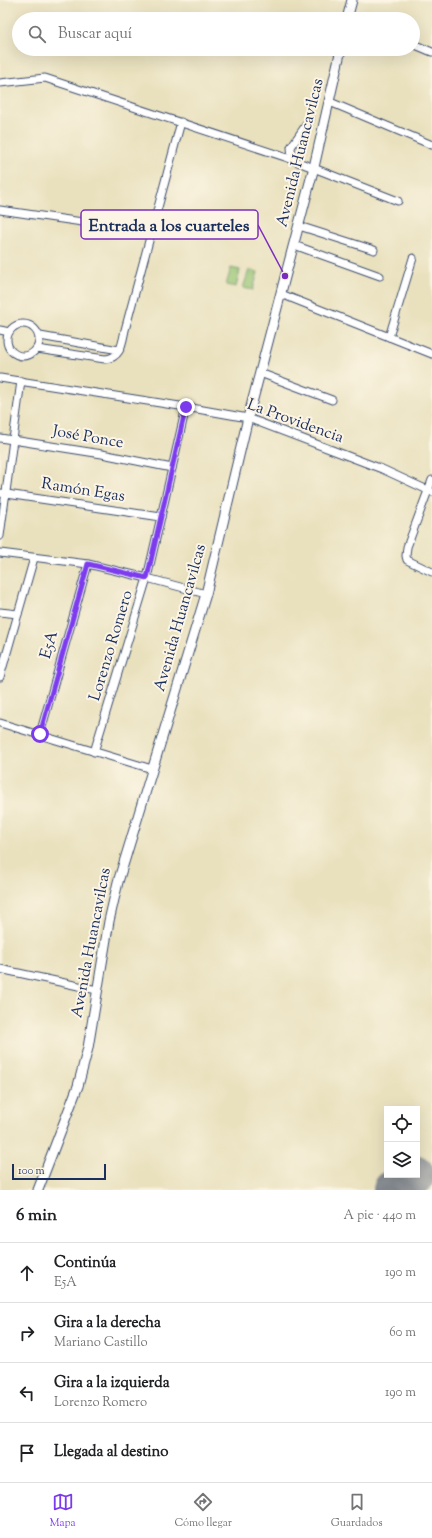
<!DOCTYPE html>
<html lang="es">
<meta charset="utf-8">
<style>
:root{--surface:#fff;--page:#f6f6f6;--text:#202124;--muted:#757577;--line:#e0e0e0;--accent:#7c3aed}
body{margin:0;font-family:"Sorts Mill Goudy",serif;background:var(--page);color:var(--text)}
.controls{position:absolute;right:12px;bottom:12px;display:grid;overflow:hidden;border-radius:0px;box-shadow:0 4px 16px #0002}
.controls button{width:36px;height:36px;display:grid;place-items:center;padding:0;border:0;border-bottom:1px solid var(--line);background:var(--surface);color:var(--text);font:20px sans-serif}
.scale{position:absolute;left:12px;bottom:10px;width:94px;box-sizing:border-box;padding-left:4px;border:2px solid #1b2f5e;border-top:0;font-size:11px;line-height:14px;white-space:nowrap;color:#1b2f5e;-webkit-text-stroke:3px #fcf5e5;paint-order:stroke}
.stop{position:absolute;width:12px;height:12px;margin:-9px;border:3px solid #7c3aed;border-radius:50%;background:#fff}
.stop.end{background:#7c3aed;border-color:#fff;box-shadow:0 1px 4px #0008}
.list{margin:0;padding:0;list-style:none}
h2{display:flex;justify-content:space-between;align-items:center;height:52px;margin:0;padding:0 16px;font-size:17px}
h2 small{font-size:13px;font-weight:400;color:var(--muted)}
.list li{display:grid;grid-template-columns:26px 1fr auto;gap:12px;align-items:center;box-sizing:border-box;height:60px;padding:0 16px;border-top:1px solid var(--line)}
.list b{display:block;font-size:15px;white-space:nowrap}
.list p{margin:0;font-size:13px;white-space:nowrap;color:var(--muted)}
.list em{font-size:13px;font-style:normal;color:var(--muted)}
.icon{flex:none;width:22px;height:22px;fill:none;stroke:currentColor;stroke-width:2;stroke-linecap:round;stroke-linejoin:round}
.map{position:relative;flex:none;width:432px;height:1190px;overflow:hidden}
.search{position:absolute;background:var(--surface);box-shadow:0 4px 16px #0002;left:12px;right:12px;top:12px;height:44px;display:flex;align-items:center;gap:10px;box-sizing:border-box;padding:0 14px;border-radius:22px;color:var(--muted);font-size:15px}
.sheet{height:292px;background:var(--surface)}
nav{display:flex;justify-content:space-around;align-items:center;box-sizing:border-box;height:56px;border-top:1px solid var(--line);background:var(--surface);font-size:11px;color:var(--muted)}
nav a{display:grid;justify-items:center;gap:2px}
nav .on{color:var(--accent)}
.map>svg:first-child{display:block}
.green{fill:#99c573;stroke:#5a7a68}
.lines{fill:none;stroke-linecap:round;stroke-linejoin:round}
.runway{stroke:#82888e;stroke-width:42}
.minor-casing{stroke:#3a4a6c;stroke-width:9}
.tertiary-casing{stroke:#3a4a6c;stroke-width:11}
.minor{stroke:#fff;stroke-width:7}
.tertiary{stroke:#fff;stroke-width:9}
.route{stroke:#7c3aed;stroke-width:5}
.labels{text-anchor:middle;dominant-baseline:central;stroke-width:4;stroke-linejoin:round;paint-order:stroke}
.street-label{font-size:16px;fill:#1b2f5e;stroke:#fcf5e5}
.leader{fill:none;stroke:#7b2cbf;stroke-width:1.5}
.callout-dot{fill:#7b2cbf;stroke:#fcf5e5;stroke-width:1.5}
.callout{fill:#fcf5e5;stroke:#7b2cbf;stroke-width:1.5}
.callout-label{font-size:17px;text-anchor:middle;font-weight:bold;fill:#1b2f5e}
</style>
<div class="map">
<svg width="432" height="1190" viewBox="0 0 432 1190">
<rect width="100%" height="100%" fill="#fcf5e5"/>
<filter id="ink" filterUnits="userSpaceOnUse"><feTurbulence type="fractalNoise" baseFrequency=".025" numOctaves="2"/><feDisplacementMap in="SourceGraphic" scale="8" xChannelSelector="R" yChannelSelector="G"/><feConvolveMatrix kernelMatrix="1 2 1 2 8 2 1 2 1" color-interpolation-filters="sRGB"/></filter>
<filter id="wash" filterUnits="userSpaceOnUse"><feTurbulence type="fractalNoise" baseFrequency=".012" numOctaves="4" result="noise"/><feDisplacementMap in="SourceGraphic" scale="16" xChannelSelector="R" yChannelSelector="G"/><feGaussianBlur stdDeviation="0.9" result="paint"/><feColorMatrix in="noise" values="0 0 0 0 0 0 0 0 0 0 0 0 0 0 0 0 0 1.4 0 .05"/><feComposite in="paint" operator="in"/></filter>
<g filter="url(#wash)">
<rect width="100%" height="100%" fill="#e9e1be"/>
<g class="green">
<path d="M231 268 240 270 236 287 226 285Z"/>
<path d="M249 270 258 272 253 290 243 288Z"/>
</g>
<g class="lines">
<path class="runway" d="M394 1190 414 1175"/>
</g>
</g>
<g filter="url(#ink)">
<g class="lines">
<g class="minor-casing">
<g id="minor">
<path d="M413 44 432 52"/>
<path d="M0 83 45 78 288 158 398 201"/>
<path d="M330 102 432 145"/>
<path d="M292 159 291 147 310 119"/>
<path d="M0 210 151 232"/>
<path d="M299 226 374 250"/>
<path d="M294 245 380 276"/>
<path d="M281 294 432 354"/>
<circle cx="23" cy="340" r="16"/>
<path d="M0 330 9 332"/>
<path d="M40 336 119 350"/>
<path d="M389 337 413 258"/>
<path d="M37 349 105 359C121 358 122 344 125 330L181 122"/>
<path d="M260 373 332 400"/>
<path d="M0 378 186 407 248 418 382 469 432 492"/>
<path d="M0 438 102 454 172 468"/>
<path d="M432 480 407 547 406 556 407 560 432 572"/>
<path d="M0 493 161 517"/>
<path d="M0 536 21 381"/>
<path d="M0 553 88 564 147 578 206 594"/>
<path d="M0 612 18 614"/>
<path d="M0 677 34 558"/>
<path d="M0 723 152 769"/>
<path d="M40 734 88 564"/>
<path d="M94 752 147 578 186 407"/>
<path d="M0 969 97 990"/>
</g>
</g>
<g class="tertiary-casing">
<g id="tertiary">
<path d="M347 19 352 0"/>
<path d="M38 1190 78 1086 88 1048 109 921 118 882 206 594 248 418 314 167 341 49"/>
</g>
</g>
<use href="#minor" class="minor"/>
<use href="#tertiary" class="tertiary"/>
</g>
</g>
<g class="lines" filter="url(#ink)">
<path class="route" d="M40 734 88 564 147 578 186 407"/>
</g>
<g class="labels">
<g class="street-label">
<text transform="translate(301 153) rotate(-76)">Avenida Huancavilcas</text>
<text transform="translate(295 422) rotate(20)">La Providencia</text>
<text transform="translate(88 438) rotate(10)">José Ponce</text>
<text transform="translate(83 491) rotate(9)">Ramón Egas</text>
<text transform="translate(181 618) rotate(-74)">Avenida Huancavilcas</text>
<text transform="translate(50 645) rotate(-74)">E5A</text>
<text transform="translate(112 646) rotate(-73)">Lorenzo Romero</text>
<text transform="translate(92 943) rotate(-79)">Avenida Huancavilcas</text>
</g>
</g>
<path class="leader" d="M285 276L258 225"/>
<circle class="callout-dot" cx="285" cy="276" r="4"/>
<rect class="callout" x="81" y="210" width="177" height="29" rx="4"/>
<g class="callout-label">
<text x="169" y="231">Entrada a los cuarteles</text>
</g>
</svg>
<div class="controls">
<button><svg class="icon" aria-label="locate" viewBox="0 0 24 24"><circle cx="12" cy="12" r="6"/><path d="M12 2v4M12 18v4M2 12h4M18 12h4"/></svg></button>
<button><svg class="icon" aria-label="layers" viewBox="0 0 24 24"><path d="M12 4l9 5-9 5-9-5zM3 14l9 5 9-5"/></svg></button>
</div>
<div class="scale">100 m</div>
<div class="stop" style="left:40px;top:734px"></div>
<div class="stop end" style="left:186px;top:407px"></div>
<div class="search"><svg class="icon" aria-label="search" viewBox="0 0 24 24"><circle cx="10" cy="10" r="6"/><path d="M15 15l6 6"/></svg>Buscar aquí</div>
</div>
<section class="sheet">
<h2>6 min<small>A pie · 440 m</small></h2>
<ul class="list">
<li><svg class="icon" aria-label="ahead" viewBox="0 0 24 24"><path d="M12 20V5M6 11l6-6 6 6"/></svg><div><b>Continúa</b><p>E5A</p></div><em>190 m</em></li>
<li><svg class="icon" aria-label="right" viewBox="0 0 24 24"><path d="M7 20v-9h11M14 6l5 5-5 5"/></svg><div><b>Gira a la derecha</b><p>Mariano Castillo</p></div><em>60 m</em></li>
<li><svg class="icon" aria-label="left" viewBox="0 0 24 24"><path d="M17 20v-9H6M10 6l-5 5 5 5"/></svg><div><b>Gira a la izquierda</b><p>Lorenzo Romero</p></div><em>190 m</em></li>
<li><svg class="icon" aria-label="arrive" viewBox="0 0 24 24"><path d="M6 21V4h12l-3 4 3 4H6"/></svg><div><b>Llegada al destino</b></div></li>
</ul>
</section>
<nav>
<a class="on"><svg class="icon" aria-label="map" viewBox="0 0 24 24"><path d="M3 6l6-2 6 2 6-2v14l-6 2-6-2-6 2zM9 4v14M15 6v14"/></svg>Mapa</a>
<a><svg class="icon" aria-label="directions" viewBox="0 0 24 24"><path d="M12 3l9 9-9 9-9-9zM9 14v-3h6M13 9l2 2-2 2"/></svg>Cómo llegar</a>
<a><svg class="icon" aria-label="saved" viewBox="0 0 24 24"><path d="M7 4h10v16l-5-4-5 4z"/></svg>Guardados</a>
</nav>
